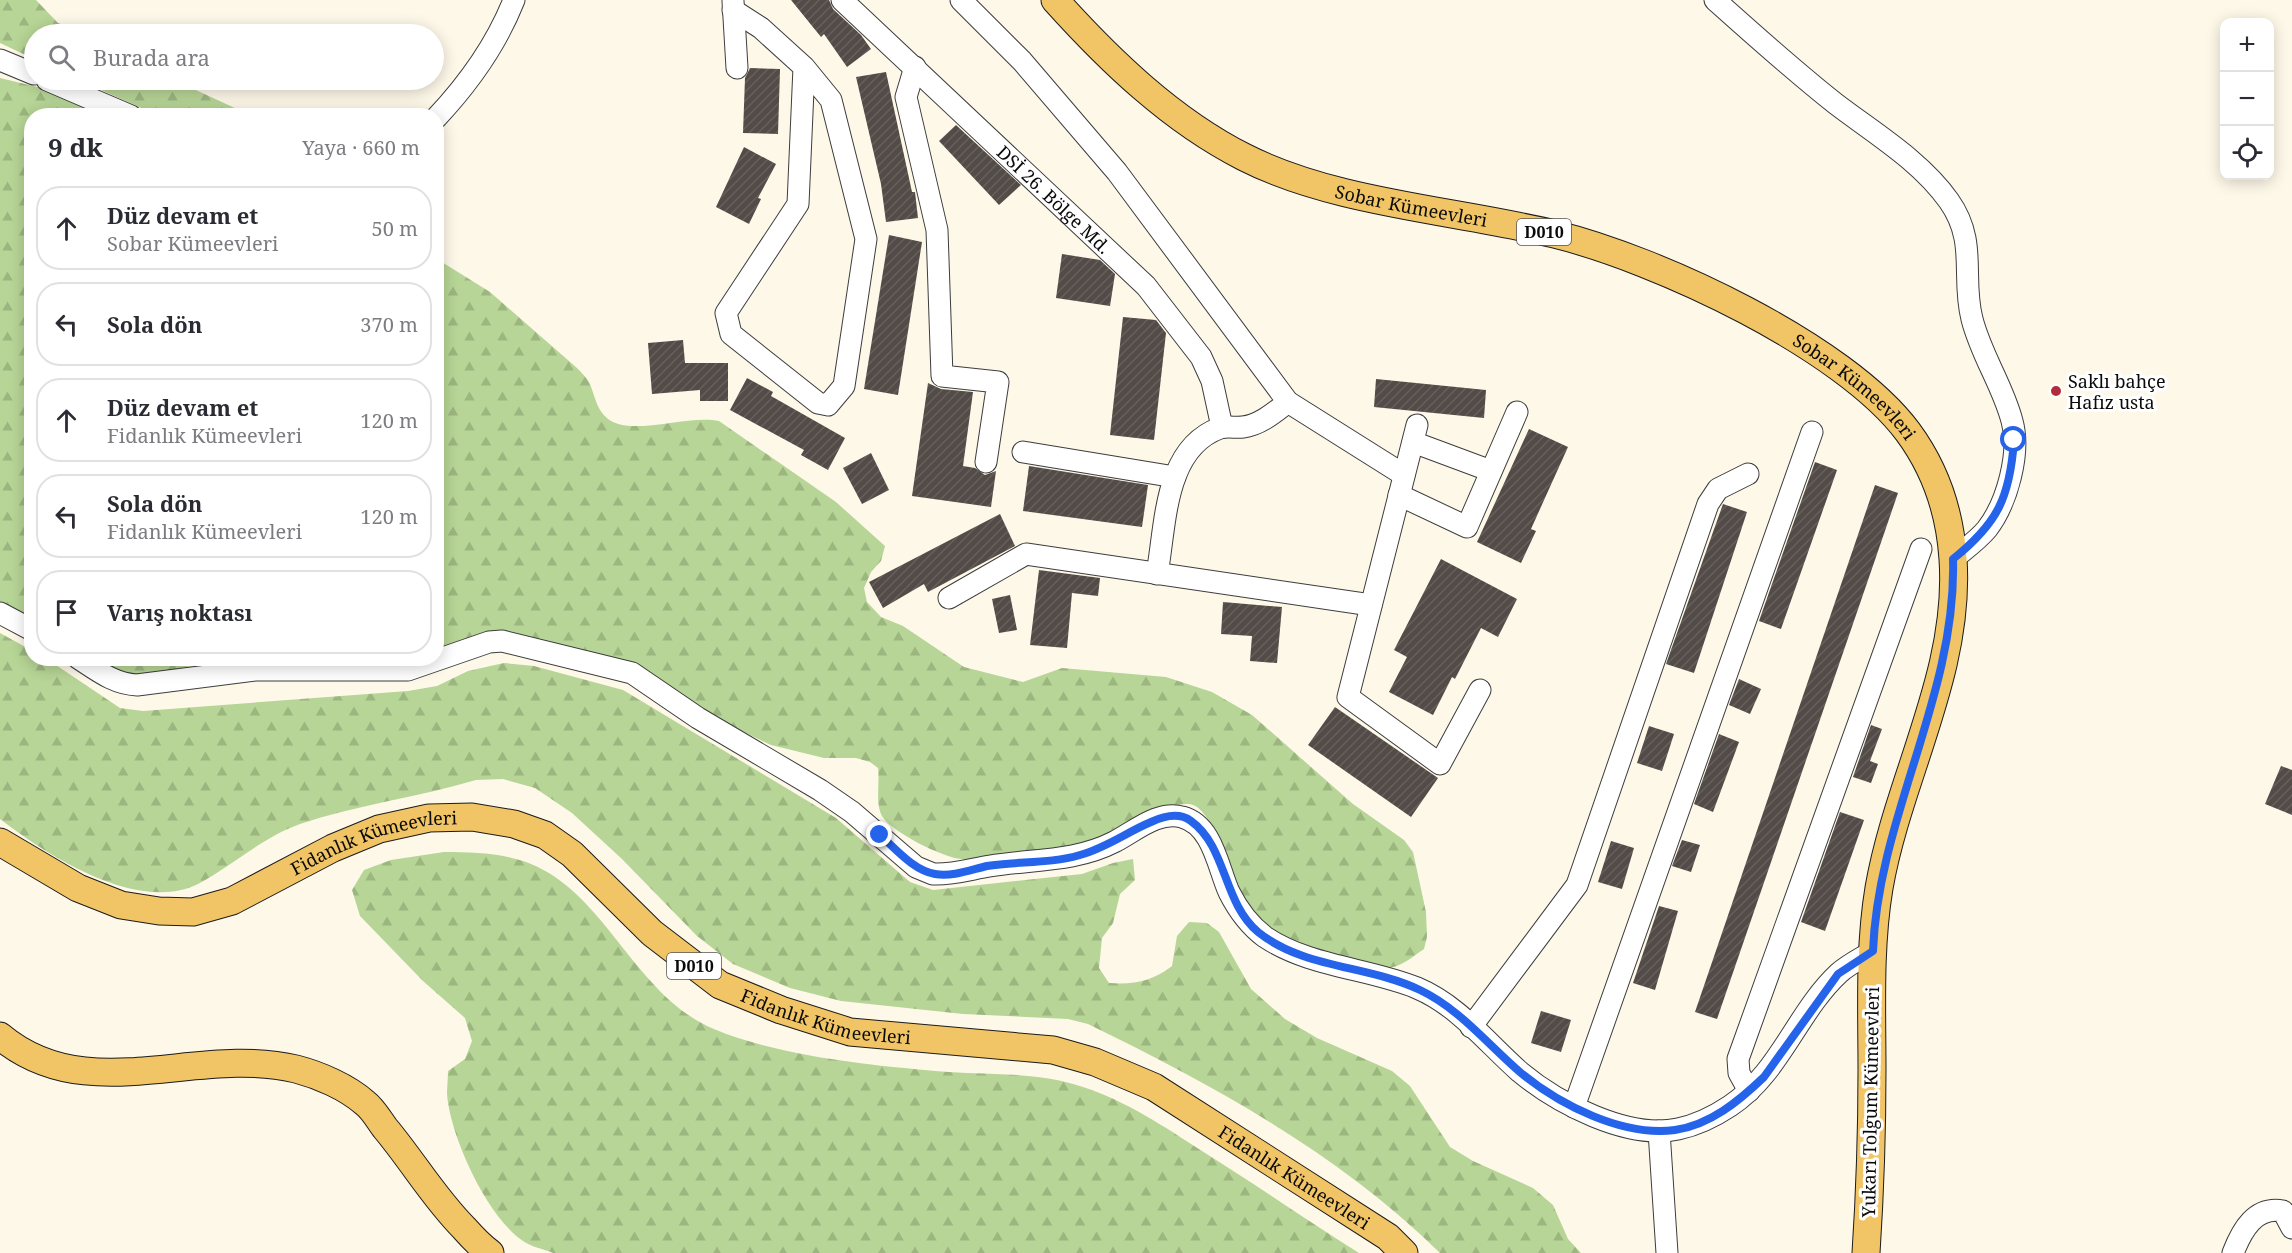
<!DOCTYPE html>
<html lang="tr">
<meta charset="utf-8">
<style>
:root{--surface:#fff;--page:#f2f2f3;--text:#2b2b33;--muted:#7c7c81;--line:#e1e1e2}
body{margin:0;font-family:"Noto Serif",serif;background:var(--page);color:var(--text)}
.controls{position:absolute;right:18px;top:18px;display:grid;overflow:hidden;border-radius:12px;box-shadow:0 3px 15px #0003}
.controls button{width:54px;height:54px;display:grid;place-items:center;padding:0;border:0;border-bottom:2px solid var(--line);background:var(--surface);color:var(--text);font:30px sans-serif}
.stop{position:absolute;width:18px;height:18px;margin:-14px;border:4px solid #2563eb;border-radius:50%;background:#fff}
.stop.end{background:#2563eb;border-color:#fff;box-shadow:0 2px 6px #0008}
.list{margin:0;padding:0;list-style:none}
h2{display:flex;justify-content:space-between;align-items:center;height:78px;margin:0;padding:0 24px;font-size:26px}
h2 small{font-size:20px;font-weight:400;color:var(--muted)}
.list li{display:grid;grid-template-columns:39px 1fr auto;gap:18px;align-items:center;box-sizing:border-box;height:84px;margin:0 12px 12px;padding:0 12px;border:2px solid var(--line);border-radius:24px}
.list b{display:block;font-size:22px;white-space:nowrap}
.list p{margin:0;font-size:20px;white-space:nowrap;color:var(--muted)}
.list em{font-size:20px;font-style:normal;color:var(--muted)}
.icon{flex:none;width:33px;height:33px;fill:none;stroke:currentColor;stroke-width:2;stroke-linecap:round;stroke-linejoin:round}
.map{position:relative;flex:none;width:2292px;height:1253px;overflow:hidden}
.search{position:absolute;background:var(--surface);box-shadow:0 3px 15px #0003;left:24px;top:24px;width:420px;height:66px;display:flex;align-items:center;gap:15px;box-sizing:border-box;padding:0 21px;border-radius:33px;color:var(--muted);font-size:22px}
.panel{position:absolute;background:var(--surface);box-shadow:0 3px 15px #0003;left:24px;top:108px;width:420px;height:558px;border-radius:24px}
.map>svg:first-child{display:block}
.forest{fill:url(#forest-firs)}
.building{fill:url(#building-hatch)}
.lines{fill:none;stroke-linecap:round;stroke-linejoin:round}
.minor-casing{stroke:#3d3d3d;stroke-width:23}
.major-casing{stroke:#1b1b1b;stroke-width:29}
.minor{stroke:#fff;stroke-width:21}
.major{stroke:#f1c466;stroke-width:27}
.route{stroke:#2563eb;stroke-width:8}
.poi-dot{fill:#b12c3c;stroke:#fff;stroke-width:2}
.labels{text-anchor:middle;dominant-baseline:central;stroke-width:6;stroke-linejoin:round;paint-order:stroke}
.shield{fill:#fff;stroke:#545454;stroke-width:1.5}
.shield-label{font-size:16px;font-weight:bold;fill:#0a0a0a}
.street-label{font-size:18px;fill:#0a0a0a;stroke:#fff}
.poi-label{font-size:18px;fill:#0a0a0a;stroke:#fff;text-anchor:start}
</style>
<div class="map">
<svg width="2292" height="1253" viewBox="0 0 2292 1253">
<defs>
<pattern id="forest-firs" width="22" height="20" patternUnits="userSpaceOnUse" patternTransform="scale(1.5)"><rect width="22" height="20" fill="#b7d596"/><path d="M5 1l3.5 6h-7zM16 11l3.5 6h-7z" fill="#9cb680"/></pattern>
<pattern id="building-hatch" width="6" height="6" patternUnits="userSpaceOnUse" patternTransform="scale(1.5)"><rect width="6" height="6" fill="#524b47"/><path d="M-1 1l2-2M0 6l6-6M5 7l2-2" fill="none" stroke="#66605d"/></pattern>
</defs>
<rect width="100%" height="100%" fill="#fef8e9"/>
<g class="forest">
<path d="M0 0H36L58 23 84 34H34V59L0 43Z"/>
<path d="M0 78 62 93 106 115 32 116 31 619 0 602Z"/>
<path d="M79 80H174L250 115H157Z"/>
<path d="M437 259 490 292 577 368C581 372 586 377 589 382 595 395 596 410 608 419 631 437 688 414 719 421L836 502 885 546 881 561 871 572 864 588 867 602 881 617 903 626 964 667 1023 682 1062 668 1166 677 1212 692 1252 715 1353 804 1404 840 1413 852 1426 912 1427 937 1424 949C1412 957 1399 969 1384 968 1346 966 1268 940 1246 907 1232 887 1215 804 1188 804 1158 804 1127 829 1100 839 1075 849 989 861 961 859 944 858 891 832 882 816 875 803 880 783 878 768L870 762 856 758H824L771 745 717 719 670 690 465 642 437 648Z"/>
<path d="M0 633 31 650 32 658 47 659 120 708 143 711 408 691 437 686 468 671 504 663 534 666 623 690 836 818 910 882 933 890 1082 874 1113 863 1133 859 1135 880 1120 894 1113 923 1102 938 1099 968 1109 983C1134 985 1153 981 1172 966L1177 936 1189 922 1207 923 1219 932 1251 989 1285 1019 1317 1038 1392 1071 1410 1086 1450 1147 1473 1161 1533 1188 1553 1205 1568 1239 1581 1253H1440C1340 1154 1213 1085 1088 1024L1068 1019 963 1014 841 1001 790 988 733 964 697 936 622 859 572 813 535 788 503 779 476 780C418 797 357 805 300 824 261 838 234 865 198 884 137 914 47 855 0 819Z"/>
<path d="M97 659H224L147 675 127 674Z"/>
<path d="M444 852C474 852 503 853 531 864 607 895 635 996 714 1029 781 1057 877 1066 949 1072 994 1075 1040 1072 1083 1087 1126 1101 1165 1127 1202 1151 1255 1184 1306 1220 1359 1253H553C544 1249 531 1247 523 1241 487 1217 450 1136 447 1094 447 1087 448 1078 448 1071L465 1059 472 1041 465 1018 423 981 360 916 352 890 364 870 391 860Z"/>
</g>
<g class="building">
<path d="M791 0H829L833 9 861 35 871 49 847 67 824 34 821 37Z"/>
<path d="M750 68 780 69 778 134 743 133 745 78Z"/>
<path d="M886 72 912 192H915L918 218 886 222 881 184 856 77Z"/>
<path d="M956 125 1021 185 999 205 939 141Z"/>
<path d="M744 147 776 164 758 198 761 199 749 224 716 207Z"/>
<path d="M889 235 922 242 898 395 864 389Z"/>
<path d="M1062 254 1100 260 1115 274 1110 306 1056 298Z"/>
<path d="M1123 317 1156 320 1166 333 1154 440 1110 435Z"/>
<path d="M683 340 685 363H728V401H700V390L652 394 648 343Z"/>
<path d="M747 378 773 392 771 396 845 438 828 470 801 455 804 450 730 410Z"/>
<path d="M1376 379 1486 390 1484 418 1374 407Z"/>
<path d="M928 383 941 389 973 392 963 466 975 468 985 475 996 471 991 507 912 496Z"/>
<path d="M1529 429 1568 447 1531 529 1536 531 1521 563 1477 542Z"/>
<path d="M871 453 889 490 862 504 843 468Z"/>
<path d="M1815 462 1837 470 1781 629 1759 621Z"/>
<path d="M1029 466 1148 485 1142 527 1023 511Z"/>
<path d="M1875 485 1898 493 1717 1019 1695 1012Z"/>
<path d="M1723 504 1747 512 1694 673 1666 664Z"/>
<path d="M1000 514 1015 546 928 592 924 584 883 608 869 582Z"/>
<path d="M1441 559 1517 599 1498 637 1481 628 1455 679 1452 677 1433 715 1389 692 1407 657 1394 650Z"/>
<path d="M1039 570 1100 578 1098 596 1072 593 1067 648 1030 645Z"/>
<path d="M1010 595 1017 630 999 633 992 599Z"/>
<path d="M1223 602 1282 607 1277 663 1250 661 1252 636 1221 634Z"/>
<path d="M1739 679 1761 689 1750 714 1729 705Z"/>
<path d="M1335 707 1438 778 1411 817 1308 745Z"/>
<path d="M1871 725 1882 729 1870 761 1878 764 1871 783 1853 777Z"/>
<path d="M1649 726 1674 734 1662 771 1637 763Z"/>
<path d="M1719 734 1739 742 1713 812 1694 804Z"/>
<path d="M2281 766 2292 770V815L2265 804Z"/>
<path d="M1840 812 1864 820 1825 931 1801 922Z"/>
<path d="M1682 840 1700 845 1691 872 1672 866Z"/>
<path d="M1611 841 1634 848 1622 889 1598 882Z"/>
<path d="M1659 906 1678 911 1655 990 1633 983Z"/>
<path d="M1541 1011 1571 1020 1561 1052 1531 1043Z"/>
</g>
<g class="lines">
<g class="minor-casing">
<g id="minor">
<path id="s1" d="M842 0 1146 286 1201 357 1212 381 1222 427"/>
<path d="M961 0 1022 61 1117 172 1288 402 1404 475"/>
<path d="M1715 0C1754 35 1794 71 1836 104 1874 133 1921 161 1949 201 1978 242 1961 277 1972 319 1981 355 2003 386 2012 421 2021 453 2007 503 1987 529 1977 541 1965 549 1953 559"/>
<path d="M733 1 737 68"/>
<path d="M733 10 761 28 804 67 831 100 866 239 844 386 828 405 818 403 731 334 726 313 798 204 804 67"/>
<path d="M0 60 34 74"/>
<path d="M915 67 906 97 937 230 942 376 998 382 986 462"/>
<path d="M47 80 131 116"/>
<path d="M436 118C468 84 497 43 514 0"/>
<path d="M1417 425 1348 697 1440 764 1480 690"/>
<path d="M1413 442 1491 471"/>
<path d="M1023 452 1175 477"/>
<path d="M1399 495 1467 527 1517 412"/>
<path d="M1157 574C1166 524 1164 448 1220 428 1227 426 1236 428 1243 427 1260 425 1275 412 1288 402"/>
<path d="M949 598 1026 554 1371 605"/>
<path d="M0 613 32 630"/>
<path d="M78 658C98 671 114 684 137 685L255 670H408L489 642 502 641 632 673 698 718 820 790 852 812 916 867 933 874C953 875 971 869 990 866 1032 859 1075 862 1114 842 1134 832 1158 810 1182 817 1213 825 1218 868 1229 892 1238 910 1249 925 1265 937 1310 967 1368 968 1417 988 1458 1005 1487 1043 1520 1072 1557 1103 1628 1140 1678 1129 1697 1125 1715 1116 1730 1106 1780 1073 1797 1012 1839 973 1849 964 1862 958 1873 951"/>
<path d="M1471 1027 1577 885 1708 504 1718 489 1748 474"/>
<path d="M1749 1091 1739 1073 1738 1059 1921 549"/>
<path d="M1574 1107 1812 432"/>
<path d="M1659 1131 1667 1253"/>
<path d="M2233 1253C2242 1230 2255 1206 2283 1211L2292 1228"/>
</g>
</g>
<g class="major-casing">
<g id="major">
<path id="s2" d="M1055 0C1109 60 1171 120 1244 157 1334 203 1455 210 1554 234 1657 259 1844 346 1908 432 1936 470 1950 513 1953 559 1961 673 1898 778 1879 888 1869 948 1872 1010 1872 1070 1872 1131 1870 1192 1866 1253"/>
<path id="s3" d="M0 842 78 888 121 905 159 911 193 912 232 901 333 848 379 829 429 818 472 817 514 824 545 835 572 854 652 933 720 985 781 1010 850 1032 1053 1050 1095 1062 1154 1087 1388 1237 1404 1253"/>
<path d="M0 1036C87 1109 196 1045 296 1069 319 1075 347 1087 365 1103 373 1109 379 1120 385 1128 412 1160 434 1198 464 1228 472 1237 480 1246 490 1253"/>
</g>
</g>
<use href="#minor" class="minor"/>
<use href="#major" class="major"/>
</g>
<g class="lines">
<path class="route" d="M880 835C896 849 913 870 935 874 952 877 970 870 987 866 1017 861 1050 864 1080 855 1106 848 1127 832 1151 822 1164 816 1179 812 1191 821 1227 847 1223 903 1258 932 1304 969 1368 965 1420 990 1460 1009 1488 1045 1521 1073 1560 1105 1623 1137 1675 1130 1710 1125 1739 1101 1764 1077L1838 974 1873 951C1878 816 1957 695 1953 559 1998 523 2010 497 2014 440"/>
</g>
<circle class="poi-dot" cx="2056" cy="391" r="6"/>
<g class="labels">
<g class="shield">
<rect x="1517" y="219" width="54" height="26" rx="4.5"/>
<rect x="667" y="953" width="54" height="26" rx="4.5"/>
</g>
<g class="shield-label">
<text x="1544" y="232">D010</text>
<text x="694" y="966">D010</text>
</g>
<g class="street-label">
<text stroke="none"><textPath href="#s1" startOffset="291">DSİ 26. Bölge Md.</textPath></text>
<text stroke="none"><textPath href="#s2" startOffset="422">Sobar Kümeevleri</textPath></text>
<text stroke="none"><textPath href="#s2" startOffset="908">Sobar Kümeevleri</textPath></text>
<text stroke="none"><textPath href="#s3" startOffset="405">Fidanlık Kümeevleri</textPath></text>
<text stroke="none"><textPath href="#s3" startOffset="926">Fidanlık Kümeevleri</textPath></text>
<text transform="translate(1870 1102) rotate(-89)">Yukarı Tolgum Kümeevleri</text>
<text stroke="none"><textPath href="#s3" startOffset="1431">Fidanlık Kümeevleri</textPath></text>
</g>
<g class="poi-label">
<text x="2068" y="381">Saklı bahçe<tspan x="2068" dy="21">Hafız usta</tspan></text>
</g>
</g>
</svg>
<div class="controls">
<button>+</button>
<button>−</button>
<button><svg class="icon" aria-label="locate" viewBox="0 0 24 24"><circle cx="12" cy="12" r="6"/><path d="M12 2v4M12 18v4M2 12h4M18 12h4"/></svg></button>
</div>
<div class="stop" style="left:2014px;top:440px"></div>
<div class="stop end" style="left:880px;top:835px"></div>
<div class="search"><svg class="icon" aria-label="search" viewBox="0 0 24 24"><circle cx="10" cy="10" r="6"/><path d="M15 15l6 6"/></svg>Burada ara</div>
<section class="panel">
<h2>9 dk<small>Yaya · 660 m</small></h2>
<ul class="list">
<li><svg class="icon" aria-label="ahead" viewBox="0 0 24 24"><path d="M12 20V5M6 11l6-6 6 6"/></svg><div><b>Düz devam et</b><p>Sobar Kümeevleri</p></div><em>50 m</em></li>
<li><svg class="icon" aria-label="left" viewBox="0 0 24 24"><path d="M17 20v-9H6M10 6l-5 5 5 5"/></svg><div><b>Sola dön</b></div><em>370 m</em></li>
<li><svg class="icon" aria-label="ahead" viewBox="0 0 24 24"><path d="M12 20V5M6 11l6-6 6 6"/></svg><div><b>Düz devam et</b><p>Fidanlık Kümeevleri</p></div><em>120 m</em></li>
<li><svg class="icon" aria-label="left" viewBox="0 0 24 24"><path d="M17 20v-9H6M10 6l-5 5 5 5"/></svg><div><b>Sola dön</b><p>Fidanlık Kümeevleri</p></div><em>120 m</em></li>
<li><svg class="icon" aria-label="arrive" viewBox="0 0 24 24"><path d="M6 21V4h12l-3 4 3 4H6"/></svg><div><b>Varış noktası</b></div></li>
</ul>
</section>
</div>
